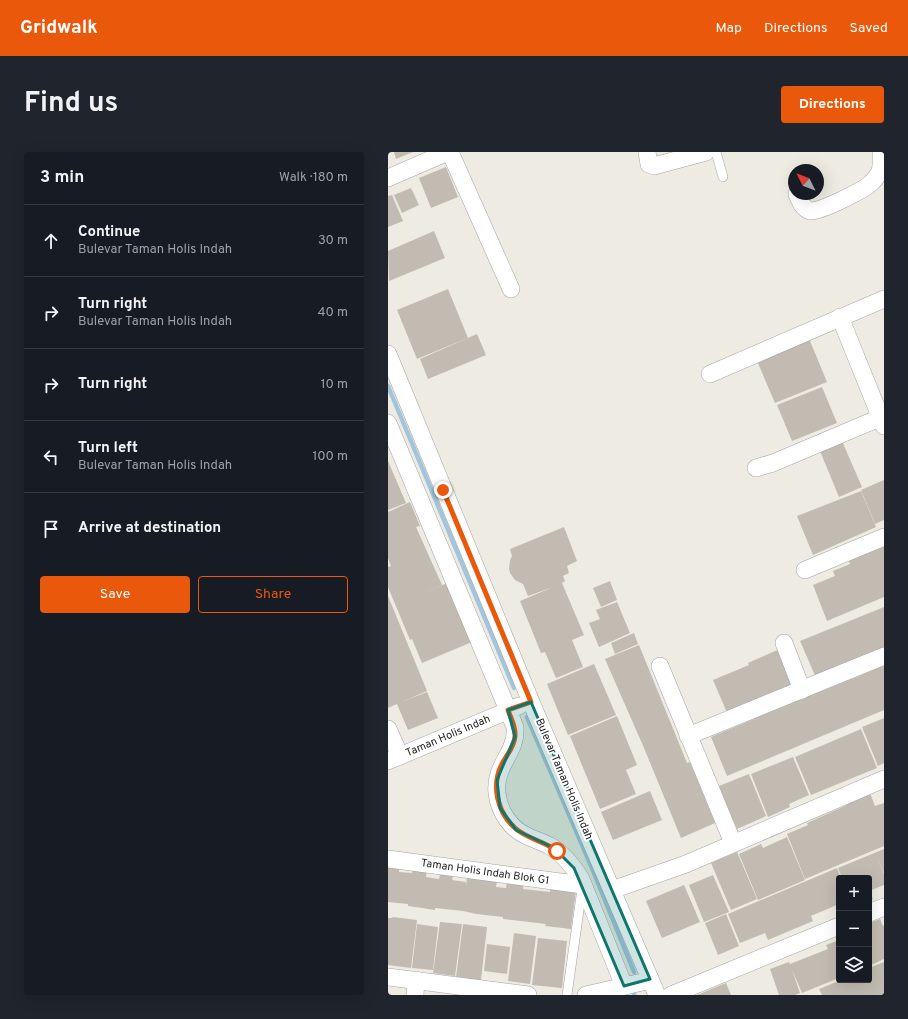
<!DOCTYPE html>
<meta charset="utf-8">
<style>
:root{--surface:#171b24;--page:#20242c;--text:#f1f3f6;--muted:#9ea1a6;--line:#363941;--accent:#ea580c}
body{margin:0;font-family:Overpass,sans-serif;background:var(--page);color:var(--text)}
.controls{position:absolute;right:12px;bottom:12px;display:grid;overflow:hidden;border-radius:4px;box-shadow:0 4px 16px #0002}
.controls button{width:36px;height:36px;display:grid;place-items:center;padding:0;border:0;border-bottom:1px solid var(--line);background:var(--surface);color:var(--text);font:20px sans-serif}
.compass{position:absolute;left:400px;top:12px;width:36px;height:36px;border-radius:50%;background:var(--surface);box-shadow:0 4px 16px #0002;rotate:312deg}
.stop{position:absolute;width:12px;height:12px;margin:-9px;border:3px solid #ea580c;border-radius:50%;background:#fff}
.stop.end{background:#ea580c;border-color:#fff;box-shadow:0 1px 4px #0008}
.list{margin:0;padding:0;list-style:none}
h2{display:flex;justify-content:space-between;align-items:center;height:52px;margin:0;padding:0 16px;font-size:17px}
h2 small{font-size:13px;font-weight:400;color:var(--muted)}
.list li{display:grid;grid-template-columns:26px 1fr auto;gap:12px;align-items:center;box-sizing:border-box;height:72px;padding:0 16px;border-top:1px solid var(--line)}
.list b{display:block;font-size:15px;white-space:nowrap}
.list p{margin:0;font-size:13px;white-space:nowrap;color:var(--muted)}
.list em{font-size:13px;font-style:normal;color:var(--muted)}
.actions{display:flex;gap:8px;padding:12px 16px}
.actions a{flex:1;padding:9px 0;border:1px solid var(--accent);border-radius:4px;text-align:center;font-size:14px;color:var(--accent)}
.actions .main{background:var(--accent);color:#fff}
.icon{flex:none;width:22px;height:22px;fill:none;stroke:currentColor;stroke-width:2;stroke-linecap:round;stroke-linejoin:round}
.map{position:relative;flex:none;width:496px;height:843px;overflow:hidden;border-radius:4px}
header{display:flex;align-items:center;gap:24px;box-sizing:border-box;height:56px;padding:0 20px;background:var(--accent);color:#fff}
header strong{font-size:19px}
nav{display:flex;gap:22px;margin-inline-start:auto;font-size:14px}
.intro{display:flex;align-items:center;justify-content:space-between;box-sizing:border-box;height:96px;padding:0 24px}
h1{margin:0;font-size:28px}
.button{padding:10px 18px;border-radius:4px;background:var(--accent);color:#fff;font-size:14px;font-weight:700}
main{display:flex;gap:24px;padding:0 24px}
aside{flex:1;background:var(--surface);border-radius:4px;box-shadow:0 4px 16px #0002}
.map>svg:first-child{display:block}
.lines{fill:none;stroke-linecap:round;stroke-linejoin:round}
.stream{stroke:#a2c5dc;stroke-width:4.5}
.building{fill:#c2bbb1}
.service-casing{stroke:#a3a3a3;stroke-width:10}
.minor-casing{stroke:#a3a3a3;stroke-width:18}
.service{stroke:#fff;stroke-width:9}
.minor{stroke:#fff;stroke-width:17}
.route{stroke:#ea580c;stroke-width:5}
.marked{fill:#0f766e;fill-opacity:0.2;stroke:#0f766e;stroke-width:3;stroke-linejoin:round}
.labels{text-anchor:middle;dominant-baseline:central;stroke-width:4;stroke-linejoin:round;paint-order:stroke}
.street-label{font-size:11px;fill:#1c1c1c;stroke:#fff}
</style>
<header>
<strong>Gridwalk</strong>
<nav><a>Map</a><a>Directions</a><a>Saved</a></nav>
</header>
<div class="intro"><h1>Find us</h1><a class="button">Directions</a></div>
<main>
<aside>
<h2>3 min<small>Walk · 180 m</small></h2>
<ul class="list">
<li><svg class="icon" aria-label="ahead" viewBox="0 0 24 24"><path d="M12 20V5M6 11l6-6 6 6"/></svg><div><b>Continue</b><p>Bulevar Taman Holis Indah</p></div><em>30 m</em></li>
<li><svg class="icon" aria-label="right" viewBox="0 0 24 24"><path d="M7 20v-9h11M14 6l5 5-5 5"/></svg><div><b>Turn right</b><p>Bulevar Taman Holis Indah</p></div><em>40 m</em></li>
<li><svg class="icon" aria-label="right" viewBox="0 0 24 24"><path d="M7 20v-9h11M14 6l5 5-5 5"/></svg><div><b>Turn right</b></div><em>10 m</em></li>
<li><svg class="icon" aria-label="left" viewBox="0 0 24 24"><path d="M17 20v-9H6M10 6l-5 5 5 5"/></svg><div><b>Turn left</b><p>Bulevar Taman Holis Indah</p></div><em>100 m</em></li>
<li><svg class="icon" aria-label="arrive" viewBox="0 0 24 24"><path d="M6 21V4h12l-3 4 3 4H6"/></svg><div><b>Arrive at destination</b></div></li>
</ul>
<div class="actions"><a class="main">Save</a><a>Share</a></div>
</aside>
<div class="map">
<svg width="496" height="843" viewBox="0 0 496 843">
<rect width="100%" height="100%" fill="#eeece2"/>
<g class="lines">
<g class="stream">
<path d="M0 234 126 536"/>
<path d="M139 565 204 716 246 820"/>
<path d="M246 842V843"/>
</g>
</g>
<g class="building">
<path d="M6 0H25L8 7Z"/>
<path d="M58 15 70 45 43 56 31 26Z"/>
<path d="M23 36 31 53 14 61 6 43Z"/>
<path d="M4 43 15 69 0 75V44Z"/>
<path d="M46 79 57 106 1 129 0 99Z"/>
<path d="M60 137 80 186 29 207 9 158Z"/>
<path d="M89 182 98 203 40 227 32 207Z"/>
<path d="M420 184 439 230 387 251 369 209Z"/>
<path d="M434 235 449 271 404 289 389 253Z"/>
<path d="M454 289 474 335 451 345 432 299Z"/>
<path d="M0 309 18 351 0 358Z"/>
<path d="M496 328V368L487 372 473 338Z"/>
<path d="M473 339 488 375 425 403 409 364Z"/>
<path d="M22 350 32 374 28 375 54 433 32 443 59 431 84 490 34 511 24 487 22 488 0 435V415L3 414 0 406V360Z"/>
<path d="M176 375 189 409 179 414 181 421 175 424 177 429 174 431 196 483 184 488 195 515 168 526 157 500 153 501 132 449 165 435 140 444 135 432 127 428 122 421 121 417 122 408 124 404 122 397Z"/>
<path d="M496 392V445L439 469 425 433 447 424 445 419 462 412 460 407Z"/>
<path d="M222 429 229 448 213 455 205 436Z"/>
<path d="M0 444 39 539 13 550 39 540 50 566 20 578 9 552 0 556Z"/>
<path d="M229 450 242 481 211 495 201 471 212 467 208 458Z"/>
<path d="M496 455V500L429 528 412 489Z"/>
<path d="M246 481 250 492 227 502 223 491Z"/>
<path d="M251 493 299 611 302 610 327 671 293 686 256 596 217 507Z"/>
<path d="M394 496 410 534 340 563 325 528 361 513 360 511Z"/>
<path d="M206 512 228 563 180 583 159 532Z"/>
<path d="M496 513V558L339 624 323 585 366 567 364 562 461 521 464 527Z"/>
<path d="M229 564 249 613 238 618 248 642 212 657 182 584Z"/>
<path d="M496 566V611L490 614 474 575Z"/>
<path d="M473 577 489 616 423 643 407 605Z"/>
<path d="M405 605 421 643 401 652 402 655 380 665 363 622Z"/>
<path d="M361 622 378 664 349 677 331 634Z"/>
<path d="M262 639 274 668 225 688 213 660Z"/>
<path d="M482 641 487 654 496 651V694L417 727 399 682 420 673 419 671 459 653 458 651Z"/>
<path d="M399 685 417 728 370 748 351 702 373 692 375 696Z"/>
<path d="M496 697V721L489 705 496 722V733L481 739 485 747 481 749V726H454L450 716Z"/>
<path d="M349 700 369 747 343 758 323 711Z"/>
<path d="M0 711 12 712 11 720 24 721 25 714 39 716 38 725 51 727 52 722 65 723 64 728 78 730V735L79 724 109 728 108 735 118 736 119 730 136 732 135 737 162 740V736L188 739 183 777 157 774 158 772 115 767V765L88 762 75 759 47 756V758L34 756 20 754V752L0 750Z"/>
<path d="M449 716 453 726H451V752L423 764 425 769 380 788 377 781 352 791 340 762Z"/>
<path d="M325 723 341 760 316 770 301 733Z"/>
<path d="M296 733 312 770 274 786 258 749Z"/>
<path d="M338 762 351 794 330 803 317 771Z"/>
<path d="M5 765 29 768 23 816 0 813V766H4Z"/>
<path d="M492 767 495 774 496 773V807L481 814V771Z"/>
<path d="M52 770 74 772 67 824 45 821Z"/>
<path d="M29 772 50 775 45 818 24 816Z"/>
<path d="M75 772 99 775 93 828 68 825Z"/>
<path d="M126 781 148 784 142 832 120 829Z"/>
<path d="M150 786 179 789 174 836 144 833Z"/>
<path d="M451 788V826L414 841 404 818 412 841 407 843H391L382 817 401 810 402 812 440 797 438 793Z"/>
<path d="M99 792 122 795 119 822 96 819Z"/>
<path d="M496 810V843H434L431 837 453 828H481V816Z"/>
<path d="M338 831 343 843H309Z"/>
</g>
<g class="lines">
<g class="service-casing">
<g id="service">
<path d="M328 0 335 25"/>
<path d="M179 843 194 737"/>
</g>
</g>
<g class="minor-casing">
<g id="minor">
<path d="M62 0 123 137"/>
<path d="M259 0 261 12 266 14 318 0"/>
<path d="M0 26 60 0"/>
<path d="M409 42C412 49 414 56 422 59 430 61 476 38 483 31 486 29 489 24 491 21 494 16 493 6 493 0"/>
<path d="M452 165 496 274"/>
<path d="M0 202 143 550 269 843"/>
<path d="M322 222 496 147"/>
<path d="M0 271 127 575C129 602 106 612 109 641 111 660 123 677 139 684 147 688 155 690 162 694 176 702 185 714 193 727L236 834"/>
<path d="M368 316 385 311 496 264"/>
<path d="M417 418 496 385"/>
<path d="M396 491 414 538"/>
<path d="M272 514 345 691"/>
<path d="M0 577 12 604"/>
<path d="M300 584 496 504"/>
<path d="M0 609 131 554"/>
<path d="M0 707 195 733"/>
<path d="M224 738 298 712 496 627"/>
<path d="M481 761 496 755"/>
<path d="M0 825 140 843"/>
<path d="M27 843 28 828"/>
<path d="M198 843 254 830 262 827"/>
<path d="M283 843 451 774"/>
</g>
</g>
<use href="#service" class="service"/>
<use href="#minor" class="minor"/>
</g>
<g class="lines">
<path class="route" d="M55 338 143 550 120 558C123 567 128 575 127 584 126 596 119 602 114 612 103 633 109 660 127 676 139 687 156 689 169 699"/>
</g>
<path class="marked" d="M143 550 262 827 236 834 186 716 166 696 128 678 112 656 109 628 127 585 120 558Z"/>
<g class="labels">
<g class="street-label">
<text transform="translate(60 584) rotate(-23)">Taman Holis Indah</text>
<text transform="translate(176 627) rotate(67)">Bulevar Taman Holis Indah</text>
<text transform="translate(97 720) rotate(8)">Taman Holis Indah Blok G1</text>
</g>
</g>
</svg>
<div class="controls">
<button>+</button>
<button>−</button>
<button><svg class="icon" aria-label="layers" viewBox="0 0 24 24"><path d="M12 4l9 5-9 5-9-5zM3 14l9 5 9-5"/></svg></button>
</div>
<svg class="compass" viewBox="-18 -18 36 36"><path d="M0-13l5 13h-10z" fill="#e53935"/><path d="M0 13l5-13h-10z" fill="#9ea1a6"/></svg>
<div class="stop" style="left:169px;top:699px"></div>
<div class="stop end" style="left:55px;top:338px"></div>
</div>
</main>
